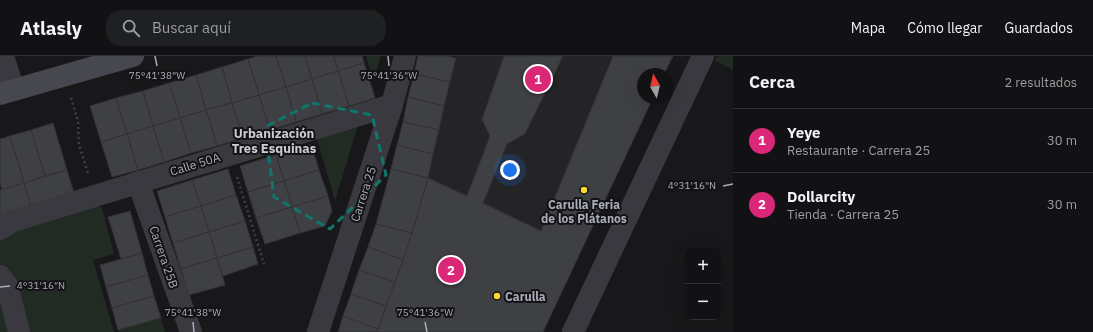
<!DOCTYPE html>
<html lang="es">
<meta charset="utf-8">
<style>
:root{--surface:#121214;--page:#1f2022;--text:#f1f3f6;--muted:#9c9ea0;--line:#313234;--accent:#db2777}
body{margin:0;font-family:"IBM Plex Sans",sans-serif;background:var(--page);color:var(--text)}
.controls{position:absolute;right:12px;bottom:12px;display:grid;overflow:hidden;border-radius:8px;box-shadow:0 4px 16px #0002}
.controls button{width:36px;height:36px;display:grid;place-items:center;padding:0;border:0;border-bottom:1px solid var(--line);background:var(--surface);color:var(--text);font:20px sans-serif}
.compass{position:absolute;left:637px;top:12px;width:36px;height:36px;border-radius:50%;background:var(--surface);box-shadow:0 4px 16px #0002;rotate:352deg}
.you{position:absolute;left:510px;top:114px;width:14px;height:14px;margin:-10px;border:3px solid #fff;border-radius:50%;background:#1a73e8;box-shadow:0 0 0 6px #1a73e833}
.badge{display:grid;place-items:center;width:26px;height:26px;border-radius:50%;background:var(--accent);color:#fff;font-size:13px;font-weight:700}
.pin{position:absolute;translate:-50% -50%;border:2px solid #fff;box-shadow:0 1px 4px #0006}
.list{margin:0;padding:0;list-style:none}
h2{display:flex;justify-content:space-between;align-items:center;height:52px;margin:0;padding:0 16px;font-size:17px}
h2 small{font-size:13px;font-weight:400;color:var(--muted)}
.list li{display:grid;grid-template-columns:26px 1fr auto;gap:12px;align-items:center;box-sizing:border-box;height:64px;padding:0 16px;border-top:1px solid var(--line)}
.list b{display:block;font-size:15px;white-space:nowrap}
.list p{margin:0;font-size:13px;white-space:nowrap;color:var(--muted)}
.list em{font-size:13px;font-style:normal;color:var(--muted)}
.icon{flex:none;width:22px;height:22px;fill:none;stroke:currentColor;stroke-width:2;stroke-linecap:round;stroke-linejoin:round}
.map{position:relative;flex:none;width:733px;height:276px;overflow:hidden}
header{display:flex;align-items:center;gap:24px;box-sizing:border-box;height:56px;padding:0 20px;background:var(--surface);border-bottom:1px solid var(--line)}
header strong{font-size:19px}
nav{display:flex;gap:22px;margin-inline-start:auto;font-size:14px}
.search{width:280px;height:36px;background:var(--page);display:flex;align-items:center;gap:10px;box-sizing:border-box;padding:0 14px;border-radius:16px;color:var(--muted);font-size:15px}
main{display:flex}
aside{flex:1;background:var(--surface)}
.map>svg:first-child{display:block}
.built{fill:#242427}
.green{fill:#222a24}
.building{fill:#3f4044;stroke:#333236}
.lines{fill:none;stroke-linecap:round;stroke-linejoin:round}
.path{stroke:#3f3f46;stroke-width:2.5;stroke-dasharray:2 3;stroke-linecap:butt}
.street{stroke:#39393f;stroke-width:22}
.secondary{stroke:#47474f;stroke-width:22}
.marked{fill:none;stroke:#0f766e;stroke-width:3;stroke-dasharray:8 5;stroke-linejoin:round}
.ticks{fill:none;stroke:#aaacba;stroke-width:1.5}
.poi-dot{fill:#f6d933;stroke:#131315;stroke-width:1.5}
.labels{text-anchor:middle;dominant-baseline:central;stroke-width:4;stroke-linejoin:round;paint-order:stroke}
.street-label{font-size:12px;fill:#aaacba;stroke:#131315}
.poi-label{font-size:12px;font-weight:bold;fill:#aaacba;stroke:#131315}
.neighbourhood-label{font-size:13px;font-weight:bold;fill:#cbccd6;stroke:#131315}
.ticks-label{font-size:10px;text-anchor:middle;fill:#aaacba;stroke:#131315;stroke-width:4;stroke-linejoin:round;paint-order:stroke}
</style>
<header>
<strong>Atlasly</strong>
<div class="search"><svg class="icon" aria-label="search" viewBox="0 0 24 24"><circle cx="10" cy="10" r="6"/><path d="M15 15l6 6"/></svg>Buscar aquí</div>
<nav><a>Mapa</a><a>Cómo llegar</a><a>Guardados</a></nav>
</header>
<main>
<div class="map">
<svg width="733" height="276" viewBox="0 0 733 276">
<rect width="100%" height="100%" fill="#18181a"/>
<path class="built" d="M456 0H673L664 18H643V42L543 276H377L403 204 428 122Z"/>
<g class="green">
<path d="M366 0H381L373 25Z"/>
<path d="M719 0H733V14L714 4Z"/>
<path d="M358 69 335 145 316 79Z"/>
<path d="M85 140 102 152 114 198 93 204 114 276H0V165Z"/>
<path d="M161 262 165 276H119L118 274Z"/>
</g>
<g class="building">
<path d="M258 0H276L286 31 259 39 248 3Z"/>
<path d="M276 0H305L312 23 286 31Z"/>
<path d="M305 0H334L338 15 312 23Z"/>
<path d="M334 0H362L364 7 338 15Z"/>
<path d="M418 0H447L456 2 450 26 414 18Z"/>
<path d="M504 0H563L525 78 507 88 483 147 541 175 613 0H673L664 18H643V42H653L543 276H377L412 177 428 122 467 140 490 80 482 63Z"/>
<path d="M248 3 259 39 232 47 222 11Z"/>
<path d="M364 7 375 42 349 50 338 15Z"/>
<path d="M222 11 232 47 206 54 196 19Z"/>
<path d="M338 15 349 50 322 58 312 23Z"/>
<path d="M414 18 450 26 444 50 408 41Z"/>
<path d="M196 19 206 54 180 62 169 27Z"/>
<path d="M312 23 322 58 296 66 286 31Z"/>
<path d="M169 27 180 62 153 70 143 35Z"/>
<path d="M286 31 296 66 270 74 259 39Z"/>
<path d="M143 35 153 70 127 78 116 42Z"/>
<path d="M259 39 270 74 243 82 232 47Z"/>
<path d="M408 41 444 50 439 74 403 66Z"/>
<path d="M116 42 127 78 101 86 90 50Z"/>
<path d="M232 47 243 82 217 90 206 54Z"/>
<path d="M206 54 217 90 191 97 180 62Z"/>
<path d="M180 62 191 97 164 106 153 70Z"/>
<path d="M403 66 439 74 433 98 397 89Z"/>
<path d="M53 67 67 114 45 120 31 74Z"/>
<path d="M153 70 164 106 138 114 127 78Z"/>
<path d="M31 74 45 120 24 127 10 80Z"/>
<path d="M127 78 138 114 112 121 101 86Z"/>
<path d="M10 80 24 127 2 134 0 127V83Z"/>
<path d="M311 88 319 114 284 125 276 99Z"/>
<path d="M397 89 433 98 428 122 391 113Z"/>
<path d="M276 99 284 125 248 136 240 110Z"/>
<path d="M228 113 236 139 201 150 192 124Z"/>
<path d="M391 113 428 122 412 177 376 168Z"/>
<path d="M67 114 74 137 31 150 24 127Z"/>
<path d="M319 114 328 140 292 151 284 125Z"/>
<path d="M192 124 201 150 165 161 157 135Z"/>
<path d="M284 125 292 151 256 162 248 136Z"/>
<path d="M24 127 31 150 0 160V134Z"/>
<path d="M236 139 245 165 209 176 201 150Z"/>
<path d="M328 140 332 155 325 170 300 177 292 151Z"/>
<path d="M201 150 209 176 173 187 165 161Z"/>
<path d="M292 151 300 177 265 188 256 162Z"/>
<path d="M130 155 142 197 121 203 108 161Z"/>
<path d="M245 165 253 191 217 202 209 176Z"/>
<path d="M376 168 412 177 403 204 368 191Z"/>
<path d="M209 176 217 202 181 213 173 187Z"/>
<path d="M253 191 258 208 223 220 217 202Z"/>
<path d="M368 191 403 204 395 226 359 214Z"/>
<path d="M142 197 148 219 106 231 100 209Z"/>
<path d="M217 202 225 229 189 239 181 213Z"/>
<path d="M359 214 395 226 386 250 351 238Z"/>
<path d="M148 219 154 240 112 252 106 231Z"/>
<path d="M351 238 386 250 378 273 343 260Z"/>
<path d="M154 240 161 262 118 274 112 252Z"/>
<path d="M343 260 378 273 377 276H338Z"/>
</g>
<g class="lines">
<g class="path">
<path d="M71 42 78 65 79 89 88 117"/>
<path d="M237 121 264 208"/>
</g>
<g class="street">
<path d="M3 0 14 34"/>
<path d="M138 126 191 276"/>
<path d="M0 173 13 165 392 49"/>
<path d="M0 220 7 229 19 276"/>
<path d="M318 276 392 49 405 0"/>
<path d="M573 276 703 0"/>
</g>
<path class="secondary" d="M0 38 133 0"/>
</g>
<path class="marked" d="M312 47 372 59 386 119 330 173 274 141 265 71Z"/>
<path class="ticks" d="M155 0 157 10M388 0 389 10M723 130 733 128M0 231 10 230M193 266 194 276M425 266 427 276"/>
<g class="poi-dot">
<circle cx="584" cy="134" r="4"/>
<circle cx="497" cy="240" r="4"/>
</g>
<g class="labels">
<g class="street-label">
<text transform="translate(195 108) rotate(-17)">Calle 50A</text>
<text transform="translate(363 138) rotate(-72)">Carrera 25</text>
<text transform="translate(164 201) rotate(71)">Carrera 25B</text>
</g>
<g class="poi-label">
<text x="584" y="148">Carulla Feria<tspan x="584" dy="14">de los Plátanos</tspan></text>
<text x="505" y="240" text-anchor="start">Carulla</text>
</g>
<g class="neighbourhood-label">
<text x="274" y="77">Urbanización<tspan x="274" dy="15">Tres Esquinas</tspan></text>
</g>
</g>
<g class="ticks-label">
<text x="157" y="23">75°41'38"W</text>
<text x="389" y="23">75°41'36"W</text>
<text x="692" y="133">4°31'16"N</text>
<text x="41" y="233">4°31'16"N</text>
<text x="193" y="260">75°41'38"W</text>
<text x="425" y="260">75°41'36"W</text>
</g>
</svg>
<div class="controls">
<button>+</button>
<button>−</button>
</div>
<svg class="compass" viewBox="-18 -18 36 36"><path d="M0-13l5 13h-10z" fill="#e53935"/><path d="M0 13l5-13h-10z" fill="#9c9ea0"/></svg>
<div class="you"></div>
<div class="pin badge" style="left:538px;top:23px">1</div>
<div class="pin badge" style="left:451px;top:214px">2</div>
</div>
<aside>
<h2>Cerca<small>2 resultados</small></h2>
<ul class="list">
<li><span class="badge">1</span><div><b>Yeye</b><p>Restaurante · Carrera 25</p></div><em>30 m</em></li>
<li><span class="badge">2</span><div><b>Dollarcity</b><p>Tienda · Carrera 25</p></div><em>30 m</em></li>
</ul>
</aside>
</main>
